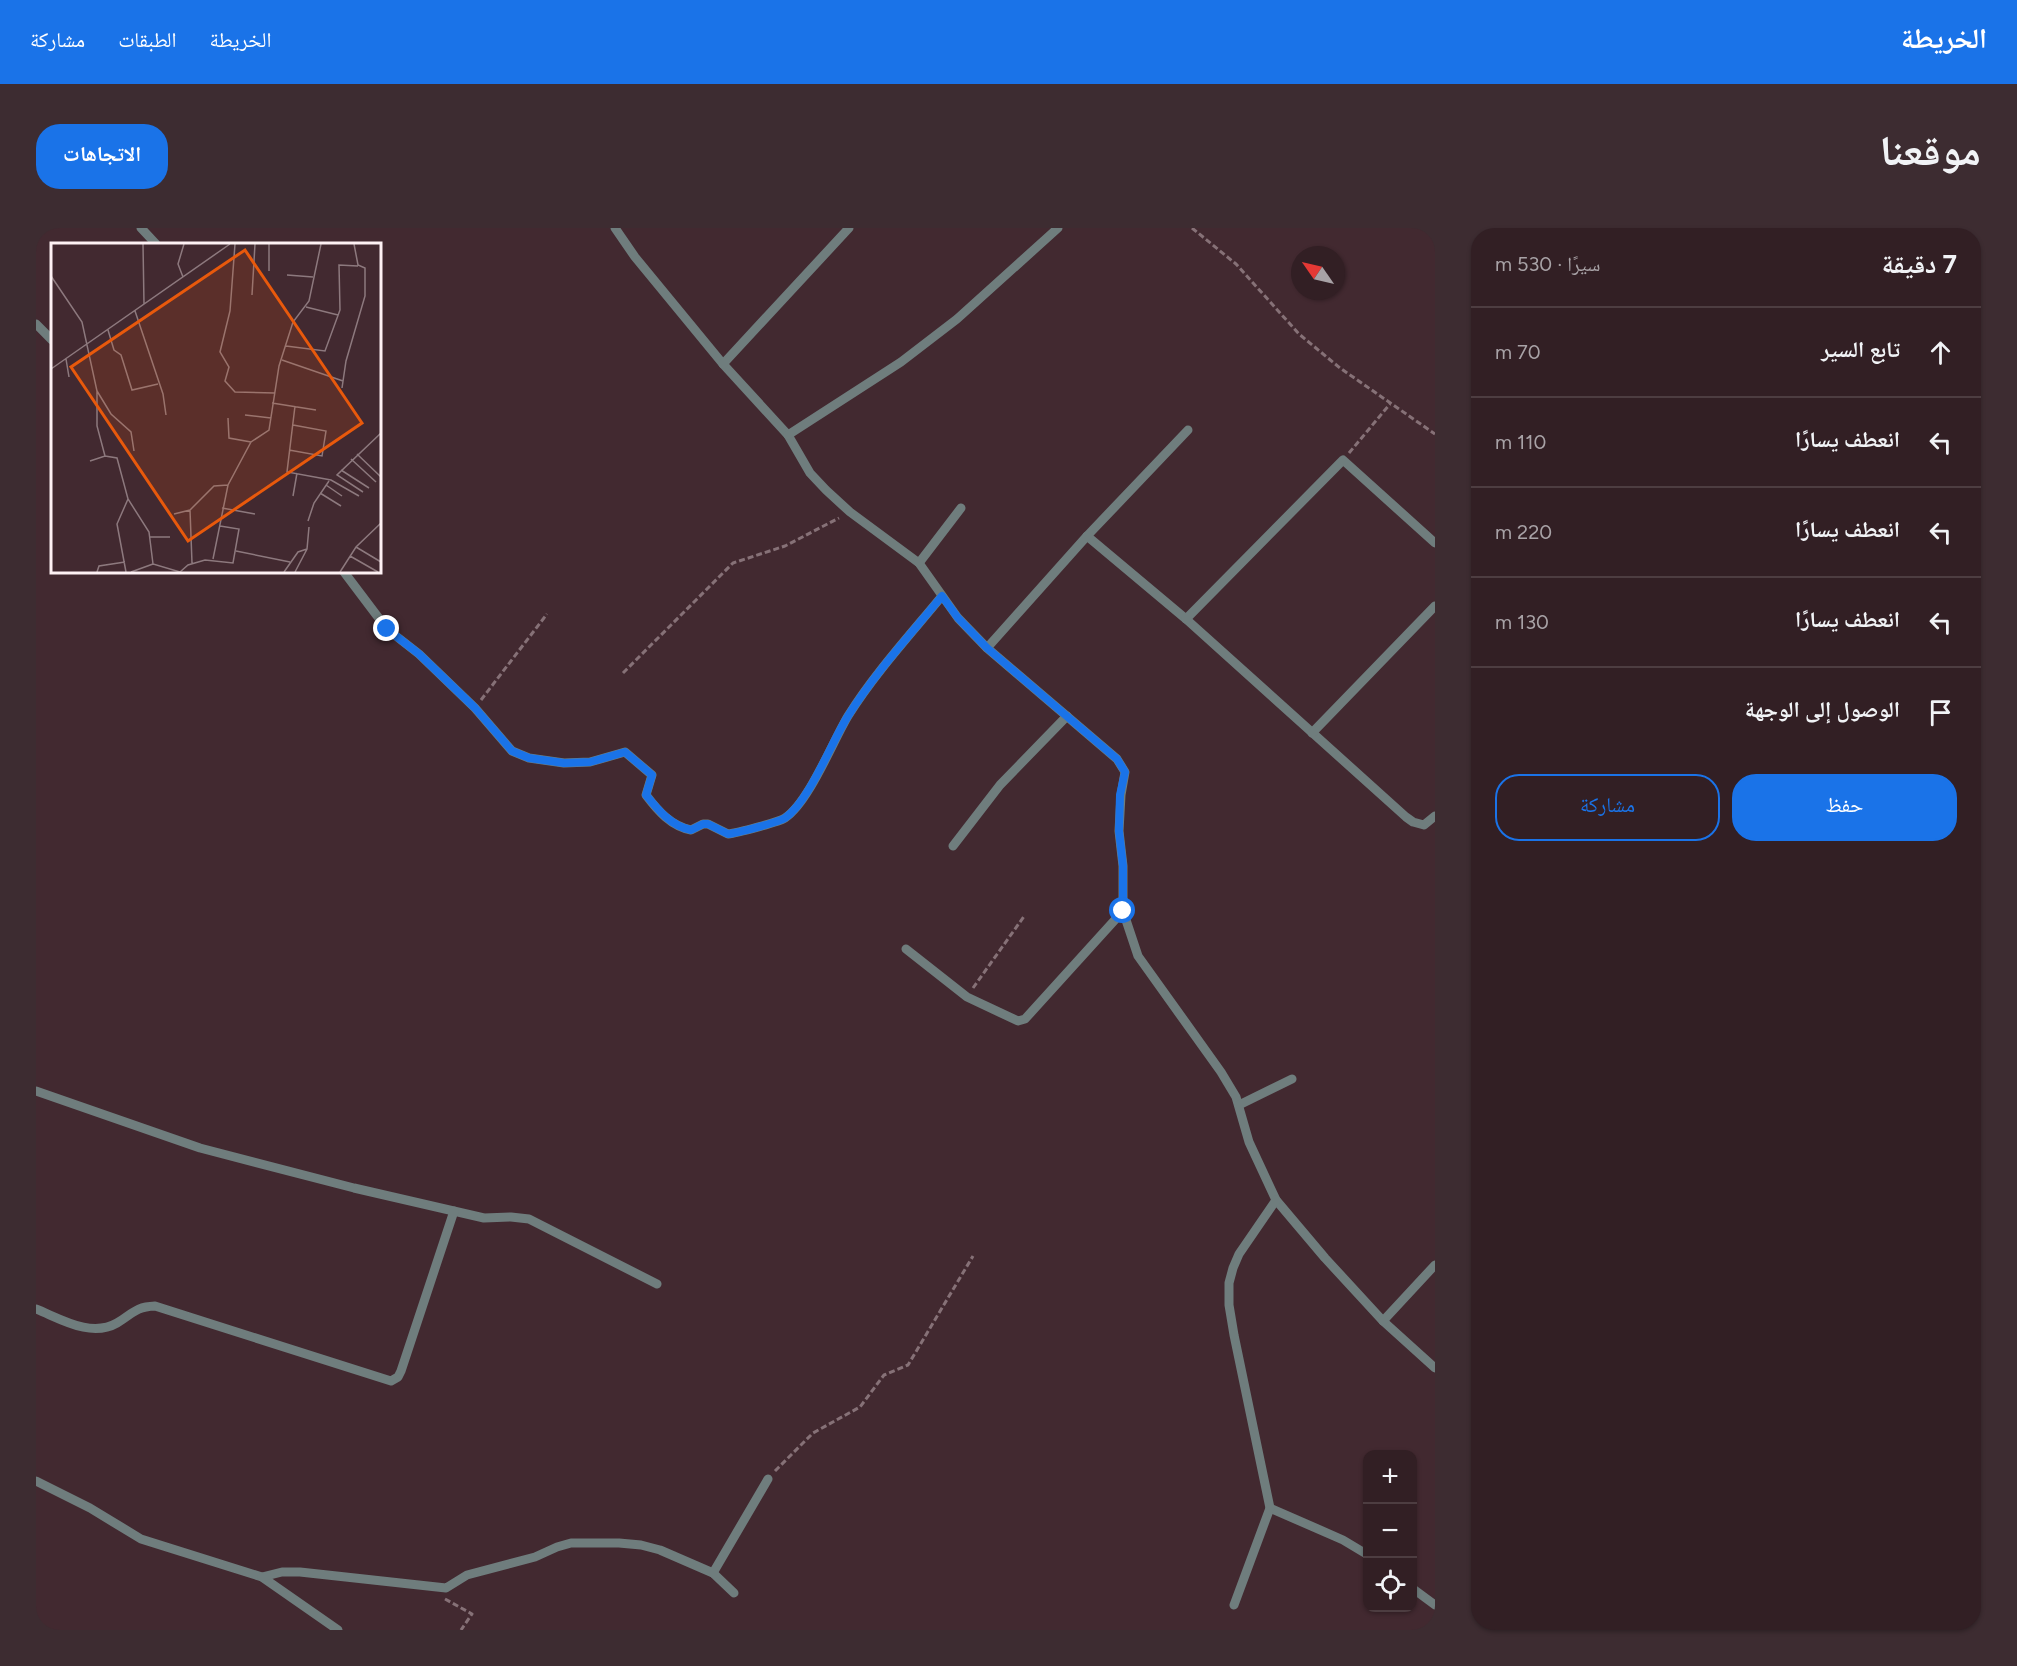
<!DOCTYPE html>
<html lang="ar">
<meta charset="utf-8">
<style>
:root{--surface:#321f24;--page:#3d2c31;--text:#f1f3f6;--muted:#a8a2a6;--line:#4d3d41;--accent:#1a73e8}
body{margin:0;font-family:Figtree,"Noto Naskh Arabic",sans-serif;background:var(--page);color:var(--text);direction:rtl}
.controls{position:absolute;right:18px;bottom:18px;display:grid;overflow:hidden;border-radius:12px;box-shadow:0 2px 4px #0004}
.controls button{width:54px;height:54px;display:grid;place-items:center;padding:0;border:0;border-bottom:2px solid var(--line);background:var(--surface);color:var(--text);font:30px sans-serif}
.compass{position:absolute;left:1255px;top:18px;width:54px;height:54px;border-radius:50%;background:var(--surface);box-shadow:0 2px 4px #0004;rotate:304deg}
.stop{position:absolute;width:18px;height:18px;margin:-14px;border:4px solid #1a73e8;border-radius:50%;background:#fff}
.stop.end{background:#1a73e8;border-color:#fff;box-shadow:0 2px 6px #0008}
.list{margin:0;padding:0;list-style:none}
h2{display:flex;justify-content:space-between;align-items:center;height:78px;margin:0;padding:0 24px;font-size:26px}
h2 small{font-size:20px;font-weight:400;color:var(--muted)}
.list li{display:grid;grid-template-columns:39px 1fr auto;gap:18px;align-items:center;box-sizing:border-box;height:90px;padding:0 24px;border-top:2px solid var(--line)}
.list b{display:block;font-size:22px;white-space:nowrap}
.list em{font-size:20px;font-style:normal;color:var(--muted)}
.actions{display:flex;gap:12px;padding:18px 24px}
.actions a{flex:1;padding:14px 0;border:2px solid var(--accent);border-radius:24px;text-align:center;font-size:21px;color:var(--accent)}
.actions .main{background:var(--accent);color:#fff}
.icon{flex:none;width:33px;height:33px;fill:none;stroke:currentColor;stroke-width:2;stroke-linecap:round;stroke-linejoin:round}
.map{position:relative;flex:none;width:1399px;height:1402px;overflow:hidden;direction:ltr;border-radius:24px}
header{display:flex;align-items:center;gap:36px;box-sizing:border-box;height:84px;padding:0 30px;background:var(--accent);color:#fff}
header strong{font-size:28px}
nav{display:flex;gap:33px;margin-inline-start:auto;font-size:21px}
.intro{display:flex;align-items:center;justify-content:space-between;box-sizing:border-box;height:144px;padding:0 36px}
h1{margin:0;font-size:42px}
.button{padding:15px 27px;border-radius:24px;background:var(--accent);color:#fff;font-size:21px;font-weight:700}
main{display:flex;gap:36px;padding:0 36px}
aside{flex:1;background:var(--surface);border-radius:24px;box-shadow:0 2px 4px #0004}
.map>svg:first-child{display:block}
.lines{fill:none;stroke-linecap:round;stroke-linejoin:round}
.path{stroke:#867177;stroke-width:3;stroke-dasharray:6 3;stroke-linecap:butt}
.service{stroke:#6f7d7d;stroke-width:9}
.route{stroke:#1a73e8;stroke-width:8}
.inset-road{fill:none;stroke:#8d797e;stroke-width:1.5}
.view{fill:#e8590c;fill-opacity:0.15;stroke:#e8590c;stroke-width:3}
.inset-edge{fill:none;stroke:#fef1f4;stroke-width:3}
</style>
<header>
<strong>الخريطة</strong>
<nav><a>الخريطة</a><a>الطبقات</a><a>مشاركة</a></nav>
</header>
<div class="intro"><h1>موقعنا</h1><a class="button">الاتجاهات</a></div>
<main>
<aside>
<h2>7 دقيقة<small>سيرًا · 530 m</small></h2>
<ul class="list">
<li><svg class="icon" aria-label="ahead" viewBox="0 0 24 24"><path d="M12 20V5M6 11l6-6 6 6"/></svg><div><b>تابع السير</b></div><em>70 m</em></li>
<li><svg class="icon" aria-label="left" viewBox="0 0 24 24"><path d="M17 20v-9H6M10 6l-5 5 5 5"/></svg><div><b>انعطف يسارًا</b></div><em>110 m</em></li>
<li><svg class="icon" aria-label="left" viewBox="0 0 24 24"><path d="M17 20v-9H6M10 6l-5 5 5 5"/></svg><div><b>انعطف يسارًا</b></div><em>220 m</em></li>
<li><svg class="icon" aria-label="left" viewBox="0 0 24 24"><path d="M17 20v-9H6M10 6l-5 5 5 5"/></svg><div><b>انعطف يسارًا</b></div><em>130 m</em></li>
<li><svg class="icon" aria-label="arrive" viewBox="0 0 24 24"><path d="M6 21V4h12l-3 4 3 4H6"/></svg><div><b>الوصول إلى الوجهة</b></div></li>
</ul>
<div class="actions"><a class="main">حفظ</a><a>مشاركة</a></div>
</aside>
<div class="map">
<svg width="1399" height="1402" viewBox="0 0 1399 1402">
<rect width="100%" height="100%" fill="#422930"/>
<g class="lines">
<g class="path">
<path d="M1156 0 1200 36 1263 106 1304 140 1399 206"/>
<path d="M1313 225 1354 176"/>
<path d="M587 445 697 335 749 318 803 290"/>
<path d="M445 472 511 386"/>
<path d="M937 760 989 687"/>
<path d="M739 1243 777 1205 824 1179 848 1147 872 1137 937 1028"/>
<path d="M409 1371 436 1386 425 1402"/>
</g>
<g class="service">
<path d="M105 0 120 16"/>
<path d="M579 0 599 29 687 136 752 207 774 245 790 262 814 284 883 335 922 390 951 420 1081 531 1089 544 1085 567 1083 603 1087 638V683L1102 728 1185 844 1200 869 1213 914 1240 972 1289 1030 1347 1093 1399 1140"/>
<path d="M0 96 16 112"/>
<path d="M687 136 813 0"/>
<path d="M752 207 865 134 921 91 1022 0"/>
<path d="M1051 308 1150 391 1370 589 1377 594 1388 597 1399 588"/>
<path d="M883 335 925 280"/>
<path d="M308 344 351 401 383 426 439 480 476 523 493 530 528 535 554 534 589 524 616 547 610 567C622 583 635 598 655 602L667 596H672L692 606C701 605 743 594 749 590 773 574 797 513 812 488 839 445 874 407 906 368"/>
<path d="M1150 391 1307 232 1399 315"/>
<path d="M951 420 1051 308 1152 202"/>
<path d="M1276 505 1399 378"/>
<path d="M917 618 964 557 1031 488"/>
<path d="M870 721 931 769 982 793 989 791 1087 683"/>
<path d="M0 863 164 920 318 960 448 990 475 989 493 991 621 1056"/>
<path d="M1203 877 1256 851"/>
<path d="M0 1081C25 1091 55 1110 81 1095 97 1086 98 1079 119 1078L355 1153 362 1149 365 1143 418 983"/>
<path d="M1347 1093 1399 1037"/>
<path d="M0 1253 54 1280 105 1311 226 1349 302 1402"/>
<path d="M1234 1280 1307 1312 1332 1327"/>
<path d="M677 1345 732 1251"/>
<path d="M226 1349 246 1344H264L410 1360 431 1347 499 1329 521 1319 535 1315H583L605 1317 624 1322 677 1345 698 1365"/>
<path d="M1376 1360 1399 1377"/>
<path d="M1198 1377 1234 1280 1198 1107 1193 1077V1055L1197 1040 1203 1026 1240 972"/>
</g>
</g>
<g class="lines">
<path class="route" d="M351 401 383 426 439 480 476 523 493 530 528 535 554 534 589 524 616 547 610 567C622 582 635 598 655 602L667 596H672L692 606C701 605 743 594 749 590 773 574 796 513 812 488 839 445 874 407 906 368L922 390 951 420 1081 531 1089 544 1084 567 1083 603 1087 638V683"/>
</g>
<g transform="translate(15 15)">
<rect width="330" height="330" fill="#422930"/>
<path class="inset-road" d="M92 1 93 61M184 1 179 68 169 109 178 124 174 138 184 149 224 150M218 1V28M236 32 262 34M0 33 31 79 46 148V183L54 213M132 34 127 21 133 1M201 52 204 1M255 64 287 72M84 68 112 151 115 172M57 87 63 107 70 112 81 147 107 141M235 103 274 108 289 67 288 22 307 23M15 116 18 134M231 117 292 138M0 126 179 1M291 145 295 118 314 53V25L307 22 303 1M46 148 60 171 80 189 83 208M221 160 265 167M244 163 236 229 280 237 308 253M194 172 220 175M177 175 178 195 200 199M238 207 271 213 275 188 242 182M306 211 330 234M300 216 325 239M39 218 54 213 66 215 77 256 98 289 102 321 129 329M290 227 318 245M275 242 291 253M312 249 286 232 330 190M269 250 290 263M242 253 246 230M171 265 204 271M139 267 141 320M123 271 139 267 163 243 177 242M257 278 263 260 278 238M99 294H119M305 304 330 319M185 308 239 319M299 313 327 329M162 316 177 242 200 199 218 187 228 123 242 79 258 58 270 1M46 329 48 323 74 319M75 329 66 281 77 256M80 329 102 321M129 329 137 322 154 317 182 320 188 286 169 283M233 329 247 309 256 306M244 329 256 306 258 284M289 329 305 304 330 280"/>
<path class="view" d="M194 7 311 180 137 298 20 124Z"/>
<rect width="330" height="330" class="inset-edge"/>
</g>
</svg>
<div class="controls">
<button>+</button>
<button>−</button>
<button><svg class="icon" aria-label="locate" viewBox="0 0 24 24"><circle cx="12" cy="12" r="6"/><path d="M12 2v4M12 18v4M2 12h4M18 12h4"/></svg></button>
</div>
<svg class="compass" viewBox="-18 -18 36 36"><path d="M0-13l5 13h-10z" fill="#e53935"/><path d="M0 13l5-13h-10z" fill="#a8a2a6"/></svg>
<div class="stop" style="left:1087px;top:683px"></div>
<div class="stop end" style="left:351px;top:401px"></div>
</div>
</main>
